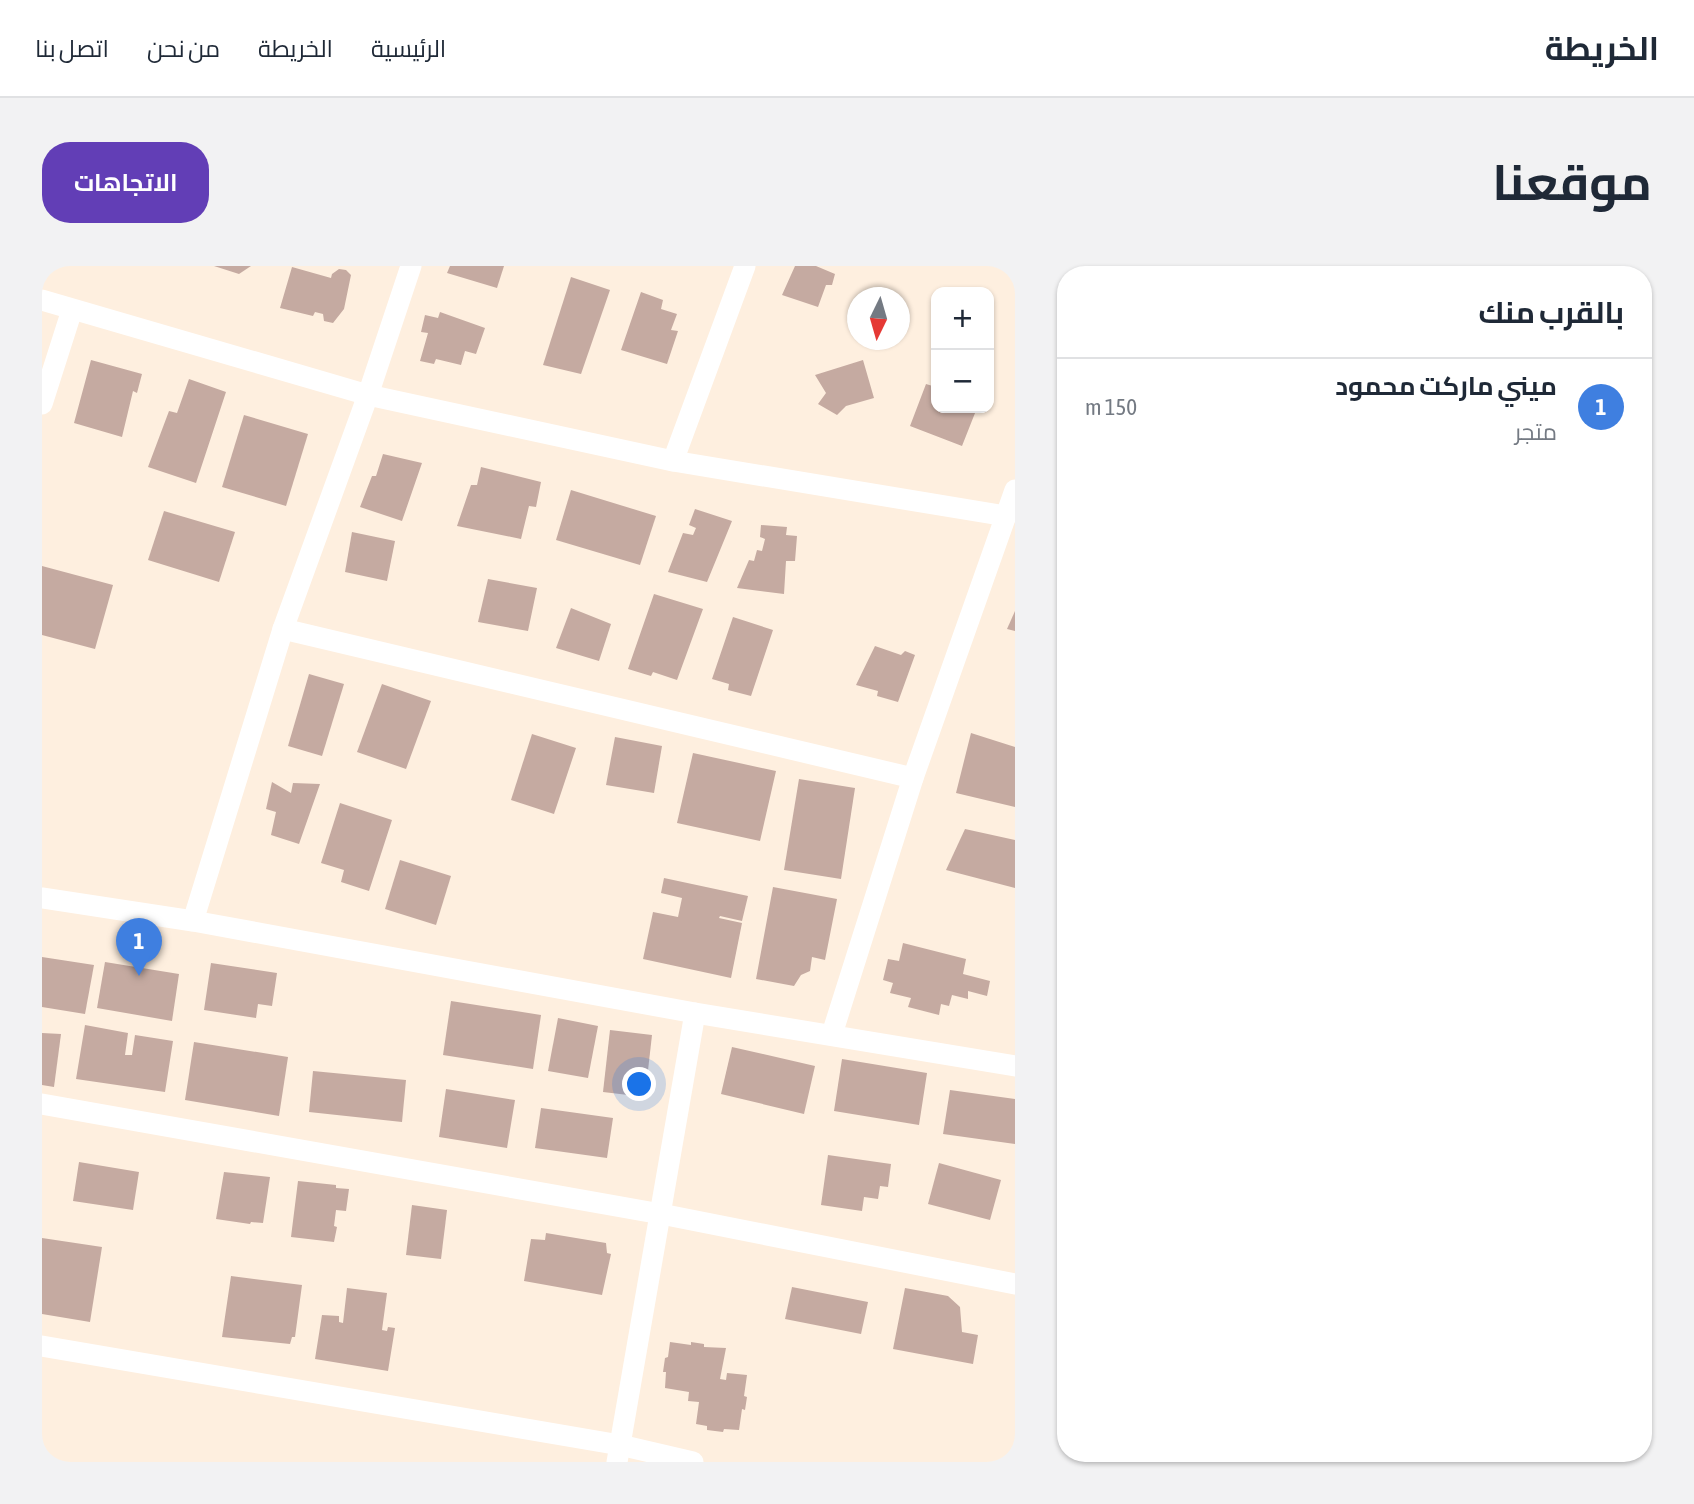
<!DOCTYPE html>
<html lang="ar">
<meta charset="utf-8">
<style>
:root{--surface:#fff;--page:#f2f2f3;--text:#1f2937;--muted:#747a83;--line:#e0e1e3;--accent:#623eb6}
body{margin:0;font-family:"Asap Condensed",Cairo,sans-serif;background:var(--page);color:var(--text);direction:rtl}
.controls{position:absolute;right:21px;top:21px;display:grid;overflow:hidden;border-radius:14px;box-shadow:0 2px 5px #0004}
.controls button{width:63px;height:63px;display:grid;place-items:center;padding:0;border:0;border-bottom:2px solid var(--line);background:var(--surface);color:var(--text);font:35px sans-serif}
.compass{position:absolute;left:805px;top:21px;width:63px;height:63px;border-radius:50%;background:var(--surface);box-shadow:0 2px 5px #0004;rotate:185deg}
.you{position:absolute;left:598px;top:819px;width:24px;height:24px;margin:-18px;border:5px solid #fff;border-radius:50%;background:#1a73e8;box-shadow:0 0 0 10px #1a73e833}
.badge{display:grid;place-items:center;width:46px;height:46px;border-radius:50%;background:var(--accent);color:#fff;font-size:23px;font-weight:700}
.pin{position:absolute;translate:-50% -58px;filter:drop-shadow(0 2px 4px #0008)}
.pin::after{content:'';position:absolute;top:37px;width:24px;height:21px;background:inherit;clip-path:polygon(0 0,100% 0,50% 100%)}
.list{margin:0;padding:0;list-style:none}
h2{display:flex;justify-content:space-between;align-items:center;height:91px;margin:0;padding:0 28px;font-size:30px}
h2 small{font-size:23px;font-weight:400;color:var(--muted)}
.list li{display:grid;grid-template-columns:46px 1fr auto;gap:21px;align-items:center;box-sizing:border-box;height:98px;padding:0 28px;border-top:2px solid var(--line)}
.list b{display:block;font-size:26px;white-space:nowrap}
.list p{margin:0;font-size:23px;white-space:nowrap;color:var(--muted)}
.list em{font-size:23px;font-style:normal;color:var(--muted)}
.map{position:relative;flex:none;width:973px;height:1196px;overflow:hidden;direction:ltr;border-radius:28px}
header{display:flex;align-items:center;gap:42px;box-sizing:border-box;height:98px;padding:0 35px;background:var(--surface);border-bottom:2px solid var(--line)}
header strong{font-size:33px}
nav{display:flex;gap:38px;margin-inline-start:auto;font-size:24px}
.intro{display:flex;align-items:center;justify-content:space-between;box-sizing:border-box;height:168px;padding:0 42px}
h1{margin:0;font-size:49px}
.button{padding:18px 32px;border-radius:28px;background:var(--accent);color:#fff;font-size:24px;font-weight:700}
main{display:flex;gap:42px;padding:0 42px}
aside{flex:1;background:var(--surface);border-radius:28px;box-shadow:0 2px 5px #0004}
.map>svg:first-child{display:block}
.building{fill:#c5aaa1}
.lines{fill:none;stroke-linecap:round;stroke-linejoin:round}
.street{stroke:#fff;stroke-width:21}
</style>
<header>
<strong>الخريطة</strong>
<nav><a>الرئيسية</a><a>الخريطة</a><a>من نحن</a><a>اتصل بنا</a></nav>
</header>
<div class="intro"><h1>موقعنا</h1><a class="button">الاتجاهات</a></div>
<main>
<aside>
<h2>بالقرب منك<small></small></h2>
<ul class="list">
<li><span class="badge" style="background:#3f7fe0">1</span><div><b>ميني ماركت محمود</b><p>متجر</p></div><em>150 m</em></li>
</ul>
</aside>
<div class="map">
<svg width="973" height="1196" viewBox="0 0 973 1196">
<rect width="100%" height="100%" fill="#feefdf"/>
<g class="building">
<path d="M172 0H209L197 8Z"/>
<path d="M408 0H462L455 22 405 7Z"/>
<path d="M753 0H774L793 8 790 19H784L776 41 740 29Z"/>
<path d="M250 1 289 12 290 8 297 3 304 4 309 9 302 43 291 57 282 55 281 48 273 46 271 50 238 42Z"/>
<path d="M529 11 568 24 539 108 501 99Z"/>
<path d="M599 26 621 34 619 43 635 48 629 64 636 65 625 98 579 84Z"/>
<path d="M398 46 443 62 434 88 423 85 419 99 394 93 392 98 378 95 386 67 379 66 383 49 396 52Z"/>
<path d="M49 94 100 108 95 127 91 125 80 171 32 157Z"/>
<path d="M821 94 832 132 804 140 795 149 776 138 784 127 773 109Z"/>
<path d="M147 113 184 126 154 217 106 201 127 145 135 147Z"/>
<path d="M884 118 894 121V142H935L920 180 868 160Z"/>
<path d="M202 149 266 168 244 240 180 221Z"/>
<path d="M341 188 380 197 360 255 318 241 330 210H334Z"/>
<path d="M439 201 499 216 494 241 487 240 479 273 415 260 429 219H435Z"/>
<path d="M529 224 614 250 598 299 514 274Z"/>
<path d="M653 243 690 255 665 316 626 306 641 267 651 269 654 262 647 259Z"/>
<path d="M122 245 193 266 177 316 106 294Z"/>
<path d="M719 259 745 261 744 269 755 270 753 295H744L742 328 695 322 707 294 712 295 715 284 720 285 723 273 718 271Z"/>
<path d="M310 266 353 275 345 315 303 306Z"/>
<path d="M0 300 71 319 53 383 0 369Z"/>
<path d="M446 313 495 322 486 365 436 356Z"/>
<path d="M612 328 661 343 635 414 611 406 609 410 586 403Z"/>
<path d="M529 342 569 358 557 395 514 382Z"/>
<path d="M973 345V365L965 363Z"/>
<path d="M691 351 731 364 709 430 686 424 687 418 670 413Z"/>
<path d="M833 380 859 389 863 385 873 389 856 436 835 430 836 425 814 419Z"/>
<path d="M267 408 302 418 280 490 246 480Z"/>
<path d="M340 418 389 435 364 503 315 486Z"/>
<path d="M929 467 973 481V541L914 527Z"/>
<path d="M490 468 534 482 512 548 469 534Z"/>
<path d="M573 471 620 480 612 527 564 519Z"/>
<path d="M651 487 734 505 718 575 635 557Z"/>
<path d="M757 513 813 522 799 613 742 604Z"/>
<path d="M230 516 249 527 251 517 278 518 257 578 229 569 234 546 224 543Z"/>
<path d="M298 537 350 554 327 625 299 616 302 604 279 597Z"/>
<path d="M923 563 973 574V622L904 604Z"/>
<path d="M358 594 409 610 394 659 343 643Z"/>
<path d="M622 612 706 630 700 655 678 650 677 652 700 657 689 712 601 693 611 646 636 651 640 632 619 627Z"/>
<path d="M731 621 795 633 783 694 770 691 768 705 759 709 752 720 714 713Z"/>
<path d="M861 677 924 693 921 708 948 715 945 730 926 725V733L910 729 907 740 899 738 897 749 866 741 869 732 848 727 851 717 841 714 846 693 857 695Z"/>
<path d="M0 691 52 699 43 748 0 741Z"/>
<path d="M63 696 137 708 130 755 55 742Z"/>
<path d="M169 697 235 707 230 740 216 738 214 752 162 744Z"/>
<path d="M409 735 499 749 491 803 401 789Z"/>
<path d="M516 752 556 760 546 812 506 805Z"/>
<path d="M43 759 86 767 83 789H90L93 769 131 775 123 826 34 813Z"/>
<path d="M568 764 610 769 603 831 561 826Z"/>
<path d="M0 767 19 768 12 821 0 819Z"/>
<path d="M152 776 246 791 237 850 143 834Z"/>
<path d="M690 781 773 800 762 848 679 828Z"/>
<path d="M800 793 885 807 877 859 792 845Z"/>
<path d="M271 805 364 814 360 856 267 846Z"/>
<path d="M404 823 473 834 465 882 397 871Z"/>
<path d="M908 824 973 833V878L901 868Z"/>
<path d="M499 842 571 852 565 892 493 882Z"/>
<path d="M786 889 849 898 846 921 838 920 836 933 822 931 820 945 779 939Z"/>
<path d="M37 896 97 906 91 944 31 935Z"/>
<path d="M897 897 959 914 948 954 886 938Z"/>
<path d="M182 906 228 911 221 957 209 956 208 958 174 953Z"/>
<path d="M256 915 294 919V922L307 923 304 945 294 944 292 960 295 961 292 976 249 971Z"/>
<path d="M370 939 405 944 399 993 364 989Z"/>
<path d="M504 967 564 977 565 987 569 988 560 1029 482 1015 489 973 503 974Z"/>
<path d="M0 972 60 981 48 1056 0 1048Z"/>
<path d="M189 1010 260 1019 253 1071H250L248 1078 180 1071Z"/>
<path d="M750 1021 826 1036 819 1068 743 1053Z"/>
<path d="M305 1022 345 1027 340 1064 345 1065 346 1061 353 1062 346 1105 273 1093 280 1049 297 1050V1056L301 1057Z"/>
<path d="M863 1022 906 1030 918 1041 920 1066 936 1069 931 1098 851 1083Z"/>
<path d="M628 1076 649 1079V1076L662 1078V1081L684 1082 678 1113 684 1114 685 1107 705 1109 702 1130 705 1131 703 1144 700 1143 697 1164 682 1163 681 1166 665 1164V1160L654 1158 657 1136 646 1135 647 1126 623 1122 624 1106H621L623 1092 626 1091Z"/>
</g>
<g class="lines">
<g class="street">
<path d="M0 34 326 129 631 195 964 250"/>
<path d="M0 138 30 44"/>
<path d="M631 195 703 0"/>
<path d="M241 363 871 512"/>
<path d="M0 632 151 655 653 747 973 800"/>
<path d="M151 655 241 363 326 129 369 0"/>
<path d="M790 768 871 512 973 224"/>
<path d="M0 838 619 948 973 1018"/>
<path d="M0 1080 578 1179 651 1196"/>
<path d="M575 1196 653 747"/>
</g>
</g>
</svg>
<div class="controls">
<button>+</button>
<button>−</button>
</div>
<svg class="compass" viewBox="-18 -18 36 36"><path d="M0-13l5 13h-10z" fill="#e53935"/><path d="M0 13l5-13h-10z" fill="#747a83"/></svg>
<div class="you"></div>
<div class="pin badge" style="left:97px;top:710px;background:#3f7fe0">1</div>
</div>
</main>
